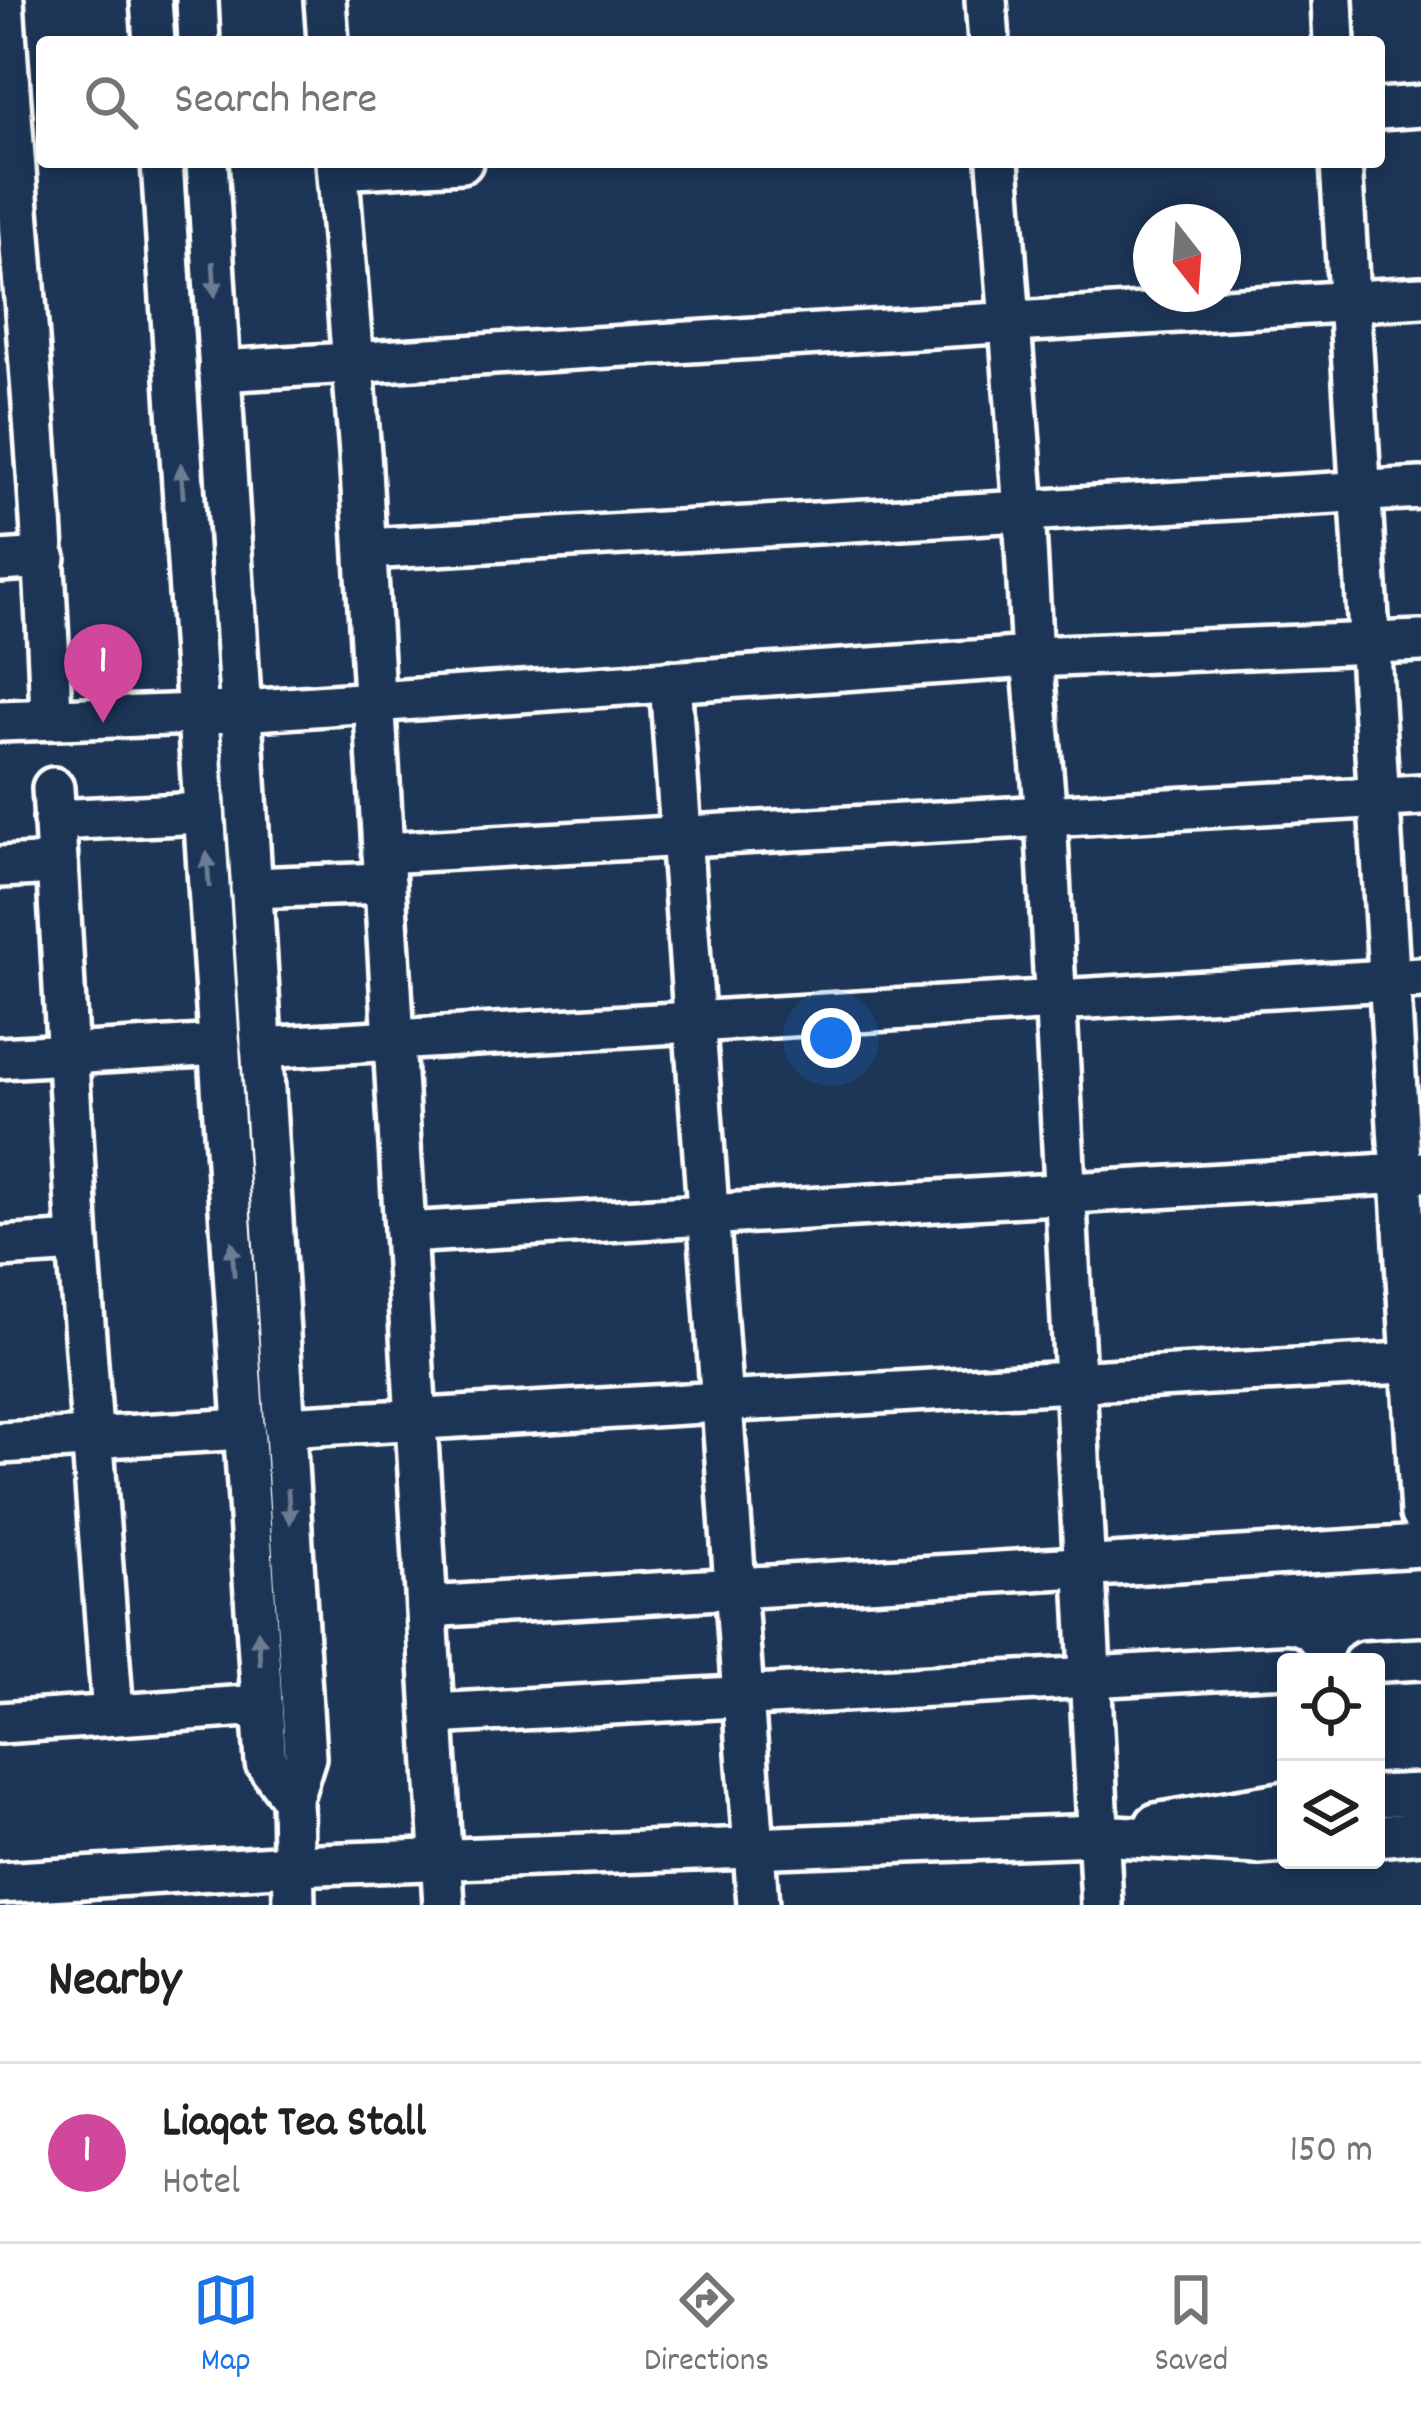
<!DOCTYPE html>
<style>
:root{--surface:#fff;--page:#f2f2f2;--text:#202124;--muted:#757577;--line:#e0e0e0;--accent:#1a73e8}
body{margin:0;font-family:Dekko,sans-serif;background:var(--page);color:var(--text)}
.controls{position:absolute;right:36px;bottom:36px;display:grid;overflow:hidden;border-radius:12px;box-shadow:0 6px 18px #0003}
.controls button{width:108px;height:108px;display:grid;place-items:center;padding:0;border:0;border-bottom:3px solid var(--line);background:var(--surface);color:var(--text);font:60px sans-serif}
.compass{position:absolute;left:1133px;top:204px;width:108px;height:108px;border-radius:50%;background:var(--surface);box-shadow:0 6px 18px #0003;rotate:163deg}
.you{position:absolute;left:831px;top:1038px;width:42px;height:42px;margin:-30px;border:9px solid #fff;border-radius:50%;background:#1a73e8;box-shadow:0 0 0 18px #1a73e833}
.badge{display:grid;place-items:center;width:78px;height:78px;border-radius:50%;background:var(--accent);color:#fff;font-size:39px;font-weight:700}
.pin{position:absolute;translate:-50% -99px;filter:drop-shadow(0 3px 6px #0008)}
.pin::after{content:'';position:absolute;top:63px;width:42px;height:36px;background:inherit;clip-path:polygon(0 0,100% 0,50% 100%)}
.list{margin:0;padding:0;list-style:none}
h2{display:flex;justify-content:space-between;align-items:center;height:156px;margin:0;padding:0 48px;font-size:51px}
h2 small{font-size:39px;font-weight:400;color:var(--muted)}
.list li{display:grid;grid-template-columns:78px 1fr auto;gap:36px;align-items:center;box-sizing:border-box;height:180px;padding:0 48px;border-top:3px solid var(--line)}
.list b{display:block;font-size:45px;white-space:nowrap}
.list p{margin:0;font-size:39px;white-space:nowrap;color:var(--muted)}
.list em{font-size:39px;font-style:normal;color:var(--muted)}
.icon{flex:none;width:66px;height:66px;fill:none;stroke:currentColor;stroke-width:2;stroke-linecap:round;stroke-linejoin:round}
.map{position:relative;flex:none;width:1421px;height:1905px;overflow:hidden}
.search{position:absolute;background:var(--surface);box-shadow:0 6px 18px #0003;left:36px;right:36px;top:36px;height:132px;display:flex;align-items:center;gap:30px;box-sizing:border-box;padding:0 42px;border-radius:12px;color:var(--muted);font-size:45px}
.sheet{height:336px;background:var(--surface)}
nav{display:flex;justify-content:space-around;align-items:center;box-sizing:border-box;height:168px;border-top:3px solid var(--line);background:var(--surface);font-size:33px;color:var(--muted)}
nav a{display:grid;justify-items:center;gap:6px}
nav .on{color:var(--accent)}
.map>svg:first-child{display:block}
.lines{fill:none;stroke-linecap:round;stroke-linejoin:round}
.minor-casing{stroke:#fff;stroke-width:48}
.minor{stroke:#1d3557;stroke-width:39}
.oneway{fill:#6c7c92}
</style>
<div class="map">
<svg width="1421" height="1905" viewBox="0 0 1421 1905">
<rect width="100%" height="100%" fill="#1d3557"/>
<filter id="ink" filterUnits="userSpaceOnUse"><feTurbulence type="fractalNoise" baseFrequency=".00833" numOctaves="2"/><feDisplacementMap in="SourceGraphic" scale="24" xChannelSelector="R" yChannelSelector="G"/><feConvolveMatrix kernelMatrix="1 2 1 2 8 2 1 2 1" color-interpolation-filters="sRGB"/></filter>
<g filter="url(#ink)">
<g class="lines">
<g class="minor-casing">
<g id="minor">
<path d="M3 0C18 240 43 478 51 718"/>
<path d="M151 0 154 42"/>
<path d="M197 0 199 42"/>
<path d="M325 0 328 42"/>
<path d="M986 0 989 42"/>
<path d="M1332 0 1334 42"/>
<path d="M1379 109 1421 106"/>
<path d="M162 162 266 1763 292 1798"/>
<path d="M207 162 305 1757 292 1798 294 1905"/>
<path d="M337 162 360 453 444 1905"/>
<path d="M998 162 1024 511 1032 657 1046 816 1102 1905"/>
<path d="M1341 162 1421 1514"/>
<path d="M338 169 462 162"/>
<path d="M219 371 1421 297"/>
<path d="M366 549 1421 488"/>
<path d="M0 561 45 558"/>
<path d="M670 681 758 1905"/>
<path d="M0 721 198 714 1032 657 1421 641"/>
<path d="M53 788 78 1242 113 1715"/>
<path d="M54 820 204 813"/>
<path d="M383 853 1421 795"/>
<path d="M0 867 57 864"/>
<path d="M251 888 385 883"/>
<path d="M261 1048 1421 978"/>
<path d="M0 1058 220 1045"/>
<path d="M405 1233 1421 1172"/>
<path d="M0 1247 78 1242"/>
<path d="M284 1427 1421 1362"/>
<path d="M0 1443 244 1429"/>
<path d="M427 1607 1421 1546"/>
<path d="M1364 1662 1421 1659"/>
<path d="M433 1714 1286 1666"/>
<path d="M0 1723 262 1705"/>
<path d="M1376 1796 1421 1794"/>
<path d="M1156 1824 1286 1802"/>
<path d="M1376 1836 1421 1832"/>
<path d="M0 1883 292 1865 1097 1835 1258 1844 1286 1842"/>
</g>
</g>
<use href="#minor" class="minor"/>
</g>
<defs><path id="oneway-solid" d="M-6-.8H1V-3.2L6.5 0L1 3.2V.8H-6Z" transform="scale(3)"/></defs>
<g class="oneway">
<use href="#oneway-solid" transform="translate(214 279) rotate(87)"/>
<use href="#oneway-solid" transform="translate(182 481) rotate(-94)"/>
<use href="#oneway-solid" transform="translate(208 870) rotate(-94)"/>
<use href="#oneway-solid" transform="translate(233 1259) rotate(-94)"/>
<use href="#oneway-solid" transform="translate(289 1506) rotate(86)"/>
<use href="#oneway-solid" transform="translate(259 1648) rotate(-94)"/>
</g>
</g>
</svg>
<div class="controls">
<button><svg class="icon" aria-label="locate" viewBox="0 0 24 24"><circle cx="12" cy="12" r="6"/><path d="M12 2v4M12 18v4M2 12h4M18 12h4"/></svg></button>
<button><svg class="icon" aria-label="layers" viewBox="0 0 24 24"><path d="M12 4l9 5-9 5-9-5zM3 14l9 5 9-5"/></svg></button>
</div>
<svg class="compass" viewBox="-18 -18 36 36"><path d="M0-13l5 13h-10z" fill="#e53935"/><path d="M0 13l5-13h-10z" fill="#757577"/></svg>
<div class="you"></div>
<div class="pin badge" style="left:103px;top:723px;background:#d1479c">1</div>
<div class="search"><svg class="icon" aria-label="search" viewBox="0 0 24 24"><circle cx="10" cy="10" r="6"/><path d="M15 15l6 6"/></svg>Search here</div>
</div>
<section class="sheet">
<h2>Nearby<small></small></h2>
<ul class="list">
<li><span class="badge" style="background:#d1479c">1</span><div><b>Liaqat Tea Stall</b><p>Hotel</p></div><em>150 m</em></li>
</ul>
</section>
<nav>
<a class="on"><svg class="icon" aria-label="map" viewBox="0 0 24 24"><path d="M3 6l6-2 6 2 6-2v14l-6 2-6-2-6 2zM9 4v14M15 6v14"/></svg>Map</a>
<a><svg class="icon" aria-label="directions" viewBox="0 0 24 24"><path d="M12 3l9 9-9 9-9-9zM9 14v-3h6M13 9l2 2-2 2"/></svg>Directions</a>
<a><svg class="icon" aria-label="saved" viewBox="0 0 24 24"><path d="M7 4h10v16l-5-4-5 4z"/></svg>Saved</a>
</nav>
